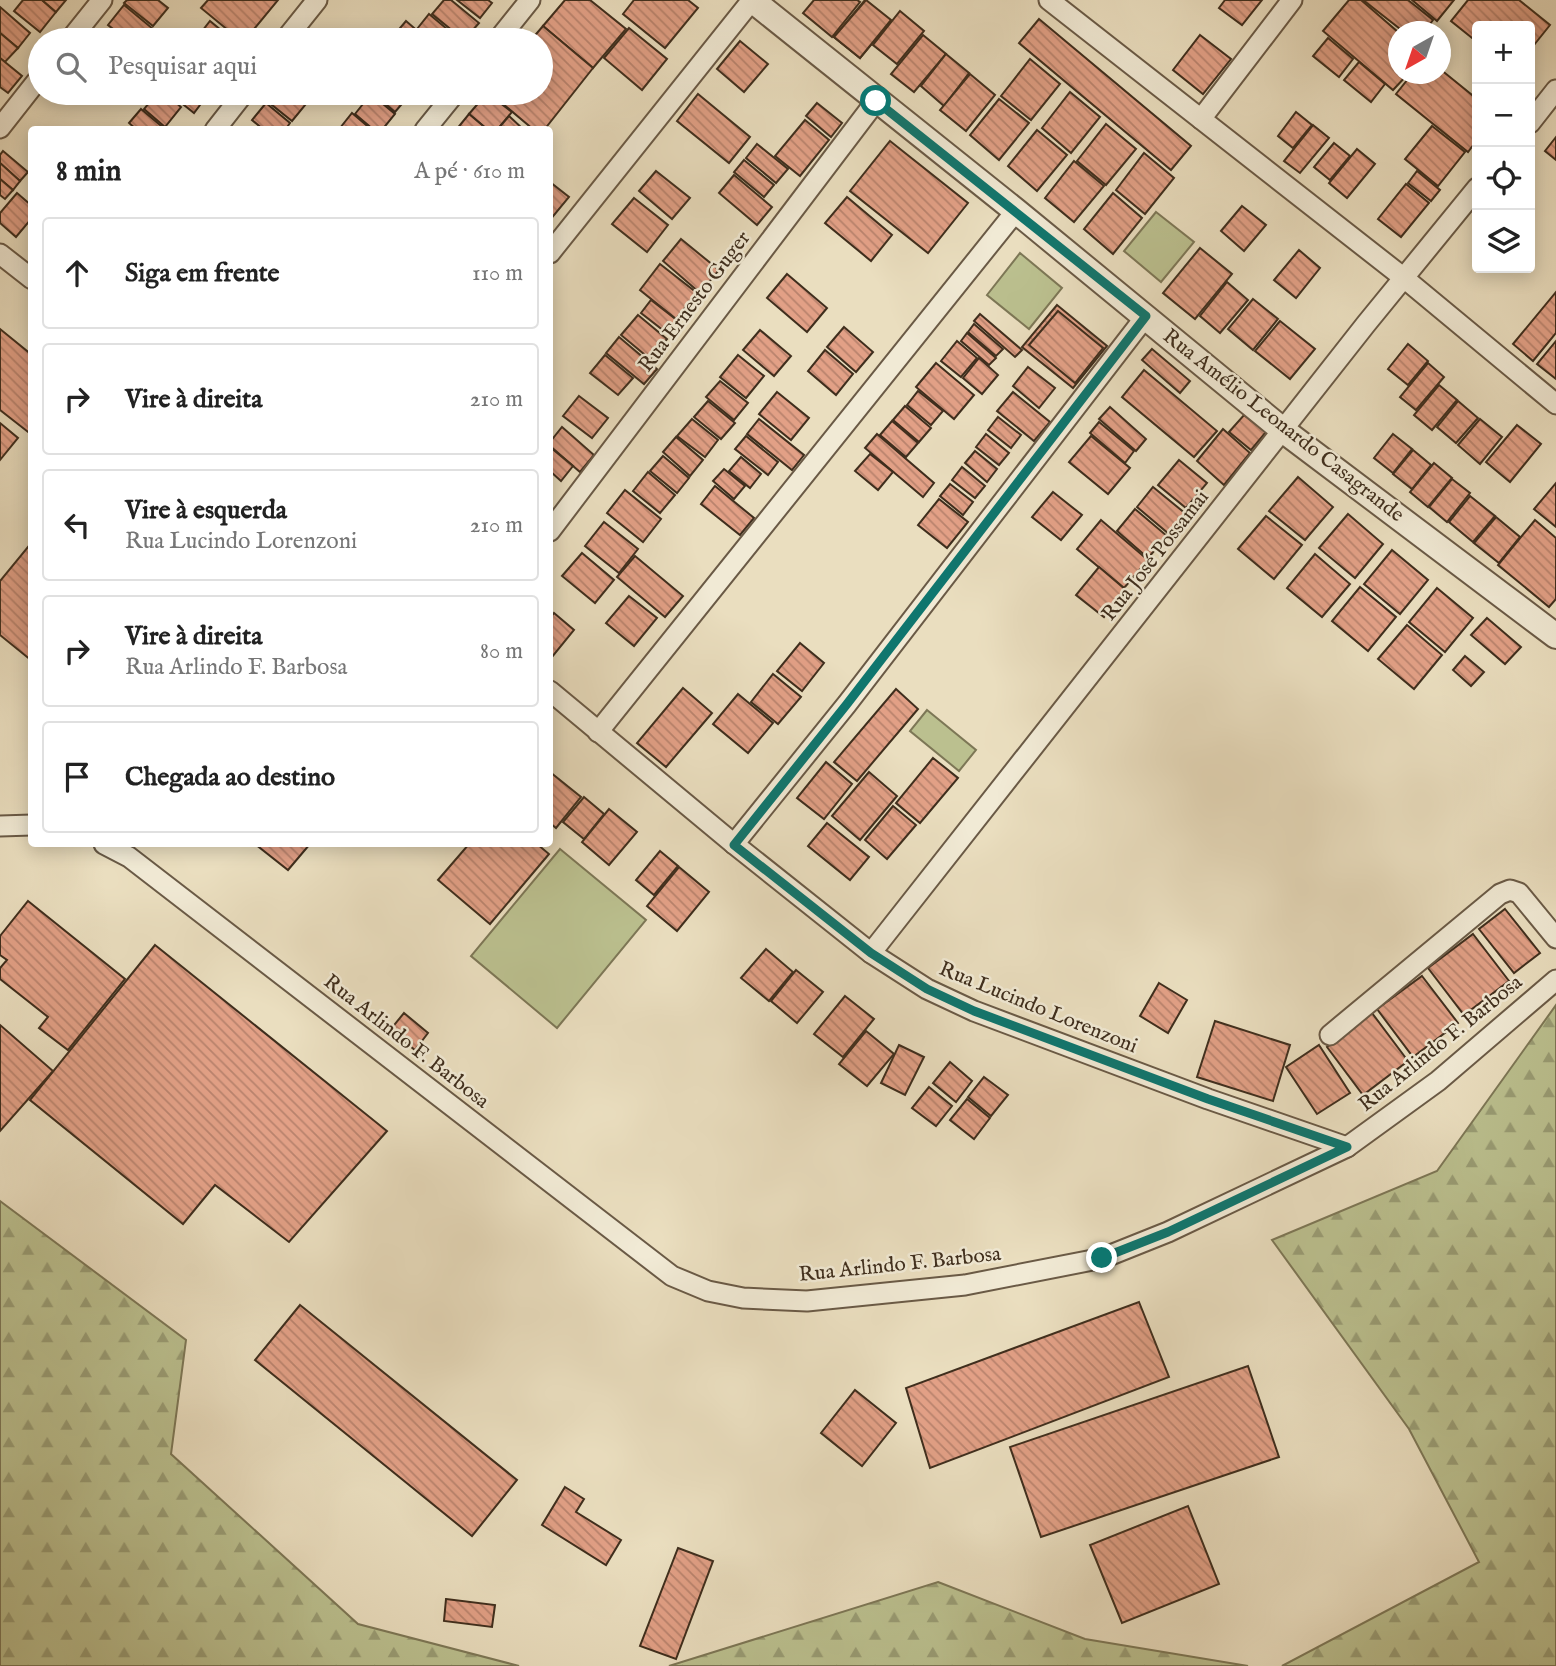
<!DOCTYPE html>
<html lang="pt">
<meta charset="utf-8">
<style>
:root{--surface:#fff;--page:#f2f2f2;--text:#222;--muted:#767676;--line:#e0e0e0}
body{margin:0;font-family:"IM FELL English",serif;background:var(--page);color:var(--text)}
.controls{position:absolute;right:21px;top:21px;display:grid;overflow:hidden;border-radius:7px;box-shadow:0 4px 18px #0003}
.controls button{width:63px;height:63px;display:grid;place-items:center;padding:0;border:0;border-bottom:2px solid var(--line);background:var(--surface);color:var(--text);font:35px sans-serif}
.compass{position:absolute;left:1388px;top:21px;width:63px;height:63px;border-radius:50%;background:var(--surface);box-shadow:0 4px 18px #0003;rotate:220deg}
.stop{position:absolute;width:21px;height:21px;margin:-16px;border:5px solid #0f766e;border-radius:50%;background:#fff}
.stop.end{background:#0f766e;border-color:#fff;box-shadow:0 2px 7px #0008}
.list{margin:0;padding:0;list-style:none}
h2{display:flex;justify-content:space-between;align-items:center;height:91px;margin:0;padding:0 28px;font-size:30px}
h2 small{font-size:23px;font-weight:400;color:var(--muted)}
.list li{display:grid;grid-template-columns:46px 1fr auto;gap:21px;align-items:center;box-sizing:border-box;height:112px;margin:0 14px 14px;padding:0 14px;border:2px solid var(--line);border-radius:7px}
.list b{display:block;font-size:26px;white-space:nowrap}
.list p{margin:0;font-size:23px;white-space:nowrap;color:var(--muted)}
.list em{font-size:23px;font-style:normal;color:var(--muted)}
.icon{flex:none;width:38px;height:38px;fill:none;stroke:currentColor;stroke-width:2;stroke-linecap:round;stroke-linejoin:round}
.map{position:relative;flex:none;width:1556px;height:1666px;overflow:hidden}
.search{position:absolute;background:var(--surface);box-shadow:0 4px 18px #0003;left:28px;top:28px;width:525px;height:77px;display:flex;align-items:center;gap:18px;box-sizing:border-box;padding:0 24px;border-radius:38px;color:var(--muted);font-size:26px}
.panel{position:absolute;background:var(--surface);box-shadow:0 4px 18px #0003;left:28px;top:126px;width:525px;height:721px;border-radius:7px}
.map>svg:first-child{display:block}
.forest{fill:url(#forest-firs);stroke:#7d7756;stroke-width:2}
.green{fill:#bbc08f;stroke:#7d7756;stroke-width:2}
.building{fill:url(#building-back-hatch);stroke:#3f2e1d;stroke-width:2}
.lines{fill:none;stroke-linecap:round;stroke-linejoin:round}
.minor-casing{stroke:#6a5a46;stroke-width:23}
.tertiary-casing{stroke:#6a5a46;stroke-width:28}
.minor{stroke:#f1ead5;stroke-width:19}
.tertiary{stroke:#f1ead5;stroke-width:24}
.route{stroke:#0f766e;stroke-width:9}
.labels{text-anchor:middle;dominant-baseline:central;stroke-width:5;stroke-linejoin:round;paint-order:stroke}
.street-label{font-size:21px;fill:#3f2e1d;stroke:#f1ead5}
</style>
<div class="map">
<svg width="1556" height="1666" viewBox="0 0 1556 1666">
<defs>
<pattern id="forest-firs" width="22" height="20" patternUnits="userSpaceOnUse" patternTransform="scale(1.75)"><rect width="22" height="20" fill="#bbc08f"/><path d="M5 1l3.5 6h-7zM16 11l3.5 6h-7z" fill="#999c74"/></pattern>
<pattern id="building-back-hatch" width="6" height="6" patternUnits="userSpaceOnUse" patternTransform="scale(1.75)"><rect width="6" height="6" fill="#e2a086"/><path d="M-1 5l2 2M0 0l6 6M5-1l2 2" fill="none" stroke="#b9836d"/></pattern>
</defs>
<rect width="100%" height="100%" fill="#eadebf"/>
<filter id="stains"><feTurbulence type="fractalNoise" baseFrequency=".00286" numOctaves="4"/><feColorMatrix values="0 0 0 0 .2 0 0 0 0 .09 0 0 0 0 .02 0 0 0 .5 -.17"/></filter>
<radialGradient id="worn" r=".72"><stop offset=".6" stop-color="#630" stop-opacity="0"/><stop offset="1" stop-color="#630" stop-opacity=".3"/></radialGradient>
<g class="forest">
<path d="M1556 1005V1666H1282L1479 1562 1409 1429 1272 1240 1437 1171Z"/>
<path d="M0 1201 186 1340 171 1454 358 1624 519 1666H0Z"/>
<path d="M938 1582 1085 1639 1248 1666H669Z"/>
</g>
<g class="green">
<path d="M1156 212 1194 242 1161 282 1124 251Z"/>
<path d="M1020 253 1062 288 1029 329 987 295Z"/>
<path d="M927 710 976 750 959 771 910 731Z"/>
<path d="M560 849 646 920 557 1028 471 956Z"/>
</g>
<g class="building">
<path d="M23 0H42L56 12 40 32 14 11Z"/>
<path d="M42 0H66L56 12Z"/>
<path d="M127 0H158L168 8 153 26 124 3Z"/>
<path d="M208 0H278L245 40H240L201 8Z"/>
<path d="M444 0H451L479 23 464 40 432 14Z"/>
<path d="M457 0H488L492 3 480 18Z"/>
<path d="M565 0H590L626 29 593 68 543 26Z"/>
<path d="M634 0H688L698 8 665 48 623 14Z"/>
<path d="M814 0H857L860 2 832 37 803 13Z"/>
<path d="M865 0 891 21 860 58 834 37Z"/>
<path d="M866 0 891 20 860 58 834 37Z"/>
<path d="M1225 0H1262L1242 25 1219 8Z"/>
<path d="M1349 0H1361L1398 32V74H1408L1393 90 1323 31Z"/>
<path d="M1363 0H1408L1433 20 1424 32H1404Z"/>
<path d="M1412 0H1454L1437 21Z"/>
<path d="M1468 0H1519L1550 25 1530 50V26H1477V42L1451 21Z"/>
<path d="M124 5 153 29 143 40H127L108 25Z"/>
<path d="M0 7 30 33 18 48 0 33Z"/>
<path d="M900 11 924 31 897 64 873 45Z"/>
<path d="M429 14 459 39 458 40H430L417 29Z"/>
<path d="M1039 19 1191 146 1171 170 1019 43Z"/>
<path d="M210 21 232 39 231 40H205L199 35Z"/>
<path d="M406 21 428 40H390Z"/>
<path d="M543 26 593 68 544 130H534L490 93H541V40H531Z"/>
<path d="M629 28 667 59 642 90 604 58Z"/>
<path d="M0 33 18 48 5 62 0 58Z"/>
<path d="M923 35 946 54 914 92 891 74Z"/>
<path d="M1200 35 1231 59 1203 94 1173 70Z"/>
<path d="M1328 38 1353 59 1339 77 1313 56Z"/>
<path d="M740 41 768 64 744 92 717 69Z"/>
<path d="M946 54 969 73 944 106 921 86Z"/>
<path d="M0 58 22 76 8 93 0 87Z"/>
<path d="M1030 59 1060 84 1031 120 1001 96Z"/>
<path d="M1359 62 1385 84 1371 102 1344 80Z"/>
<path d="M1440 69 1477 99V140L1468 152 1396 94 1412 74H1440Z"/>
<path d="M970 74 995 95 966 131 940 110Z"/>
<path d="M1070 92 1100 117 1071 153 1042 128Z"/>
<path d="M157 93H165L181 107 165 127 144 109Z"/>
<path d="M169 93H201L206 97 194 113Z"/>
<path d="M274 93H292L306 104 292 121 267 101Z"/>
<path d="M375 93H400L407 98 395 112 374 94Z"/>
<path d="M487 93 512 112 497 130H488L469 114Z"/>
<path d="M371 94 395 114 382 130H374L355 114Z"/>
<path d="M698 94 750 137 729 163 677 121Z"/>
<path d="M999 99 1029 123 999 160 970 135Z"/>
<path d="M266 103 290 123 285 130H264L252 120Z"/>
<path d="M817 103 842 123 831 137 806 116Z"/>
<path d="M141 109 166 130H137L129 123Z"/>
<path d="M1296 112 1312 125 1293 148 1278 136Z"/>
<path d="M352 113 372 130 340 128Z"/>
<path d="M469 114 488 130H456Z"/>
<path d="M509 116 524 130H497Z"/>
<path d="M805 120 829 140 800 176 775 156Z"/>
<path d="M1106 124 1136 149 1106 185 1077 161Z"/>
<path d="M1313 125 1329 138 1300 173 1284 161Z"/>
<path d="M1432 126 1465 152 1438 186 1405 159Z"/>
<path d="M1037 130 1067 155 1037 191 1008 166Z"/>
<path d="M1556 137V160L1545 151Z"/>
<path d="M890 141 968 203 928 253 850 191Z"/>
<path d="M1334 143 1350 156 1330 180 1314 167Z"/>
<path d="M757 144 788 169 776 183 746 158Z"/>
<path d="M1357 149 1375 164 1347 198 1329 183Z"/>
<path d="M3 151 28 172 20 181 0 163V155Z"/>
<path d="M1144 153 1174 178 1145 214 1116 190Z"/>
<path d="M744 160 774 185 764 197 734 172Z"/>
<path d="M1074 161 1104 186 1074 222 1045 198Z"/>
<path d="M0 163 20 181 13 190 0 179Z"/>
<path d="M656 171 690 198 672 219 639 191Z"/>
<path d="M1417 171 1440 190 1431 201 1408 183Z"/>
<path d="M734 175 772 207 757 225 719 193Z"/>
<path d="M0 179 13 190 5 199 0 195Z"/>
<path d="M550 182 569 197 550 220Z"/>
<path d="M1406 184 1429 203 1401 237 1378 219Z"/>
<path d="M17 193 32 206V218L16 237 0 223V213Z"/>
<path d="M1113 193 1142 218 1113 254 1084 229Z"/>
<path d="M847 197 892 235 871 261 825 223Z"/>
<path d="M634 198 668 225 647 252 612 224Z"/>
<path d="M1242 206 1266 225 1244 251 1221 231Z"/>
<path d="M681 239 719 270 700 293 663 261Z"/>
<path d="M1200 248 1232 274 1195 319 1163 293Z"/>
<path d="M1299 250 1320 268 1296 298 1274 280Z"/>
<path d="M660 264 697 293 676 319 640 290Z"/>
<path d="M787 274 827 308 807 332 767 298Z"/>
<path d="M1227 282 1248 300 1220 333 1200 316Z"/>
<path d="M1556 292V333L1533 361 1513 344Z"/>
<path d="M1253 299 1278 319 1253 350 1228 329Z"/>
<path d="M651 300 678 321 668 334 641 313Z"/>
<path d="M1057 305 1107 346 1073 388 1022 347Z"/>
<path d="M1058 311 1103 348 1075 383 1029 345Z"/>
<path d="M980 314 1022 350 1015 357 974 321Z"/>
<path d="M638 315 667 339 650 359 621 335Z"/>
<path d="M1280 321 1315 349 1290 379 1255 351Z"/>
<path d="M974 324 1003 349 996 356 968 332Z"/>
<path d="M844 327 873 352 856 372 827 347Z"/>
<path d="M0 329 32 355V435L0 410Z"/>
<path d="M760 330 791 356 774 376 743 350Z"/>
<path d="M967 333 996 358 989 365 961 341Z"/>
<path d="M619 337 657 369 644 384 606 353Z"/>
<path d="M957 341 977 358 961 377 941 361Z"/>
<path d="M1556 341V379L1537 364Z"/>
<path d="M1408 344 1428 361 1408 385 1388 369Z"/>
<path d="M1152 349 1190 381 1180 393 1142 360Z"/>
<path d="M825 350 853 374 836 395 808 371Z"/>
<path d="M605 355 633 378 618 395 590 373Z"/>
<path d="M738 355 764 376 746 398 720 377Z"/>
<path d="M979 358 998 375 982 394 963 378Z"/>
<path d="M936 363 974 395 954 419 916 387Z"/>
<path d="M1428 363 1444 377 1416 410 1400 397Z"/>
<path d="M1028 367 1055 388 1039 408 1013 386Z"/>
<path d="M1144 370 1217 431 1194 457 1122 397Z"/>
<path d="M720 381 748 403 734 420 706 397Z"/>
<path d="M1439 385 1457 400 1432 430 1414 415Z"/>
<path d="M918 391 943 411 931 425 907 405Z"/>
<path d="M777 392 809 418 791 440 759 414Z"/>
<path d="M1013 392 1050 422 1034 441 997 411Z"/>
<path d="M579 396 608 418 592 438 563 416Z"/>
<path d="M708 401 735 423 721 439 694 417Z"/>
<path d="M1458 401 1478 418 1456 443 1437 427Z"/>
<path d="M905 406 931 428 919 442 893 420Z"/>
<path d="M1110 407 1146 439 1136 451 1099 419Z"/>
<path d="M1244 415 1266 432 1251 450 1229 432Z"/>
<path d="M998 417 1021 435 1011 448 988 430Z"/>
<path d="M692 419 718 440 705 457 677 436Z"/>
<path d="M759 419 804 455 792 470 747 434Z"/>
<path d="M1480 419 1502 437 1480 464 1458 445Z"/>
<path d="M892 421 918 443 906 457 880 435Z"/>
<path d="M1099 422 1134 451 1125 463 1090 433Z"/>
<path d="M0 423 18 438 0 460Z"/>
<path d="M1517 425 1541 444 1510 482 1486 462Z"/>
<path d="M562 427 594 455 580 472 550 446V442Z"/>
<path d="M1223 429 1250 453 1224 485 1197 461Z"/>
<path d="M877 434 934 483 923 497 865 448Z"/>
<path d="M986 434 1009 453 999 465 976 447Z"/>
<path d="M1393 434 1412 449 1393 473 1374 458Z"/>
<path d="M746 436 778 462 768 475 735 449Z"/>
<path d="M1091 436 1130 468 1108 494 1069 462Z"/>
<path d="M676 437 703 460 690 476 663 452Z"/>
<path d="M550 447 573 466 561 481 550 471Z"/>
<path d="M1413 450 1431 465 1412 489 1393 474Z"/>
<path d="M975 451 997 469 987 482 965 463Z"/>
<path d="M870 454 893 472 878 490 855 471Z"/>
<path d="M663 456 689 478 677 493 650 471Z"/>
<path d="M741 457 761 474 750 488 729 471Z"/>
<path d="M1179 460 1207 483 1186 508 1158 485Z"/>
<path d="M1434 463 1452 478 1428 507 1410 492Z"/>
<path d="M962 467 985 486 975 498 952 480Z"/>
<path d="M724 469 745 486 734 499 713 481Z"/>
<path d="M648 472 675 495 660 513 633 491Z"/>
<path d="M1298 477 1333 507 1305 540 1269 511Z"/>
<path d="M1452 479 1470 493 1447 522 1429 507Z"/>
<path d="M1556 483V527L1534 509Z"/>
<path d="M950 484 973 502 963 515 940 496Z"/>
<path d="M715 486 754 518 740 535 701 504Z"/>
<path d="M1153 487 1186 514 1169 534 1137 507Z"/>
<path d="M625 490 661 519 643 542 607 513Z"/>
<path d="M1053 492 1082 515 1061 540 1032 517Z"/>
<path d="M1470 496 1495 516 1473 542 1449 522Z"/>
<path d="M939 499 968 522 947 548 918 525Z"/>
<path d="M1135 509 1167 536 1148 558 1117 531Z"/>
<path d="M1348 514 1383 544 1355 578 1319 548Z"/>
<path d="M1266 516 1302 545 1274 579 1238 549Z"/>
<path d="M1496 517 1520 537 1499 563 1474 543Z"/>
<path d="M1101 520 1148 560 1124 588 1077 549Z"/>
<path d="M1535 520 1556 538V599L1549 607 1498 565Z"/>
<path d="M604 522 638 549 619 573 585 546Z"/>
<path d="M32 542V661L0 635V581Z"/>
<path d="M1392 550 1428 580 1400 614 1364 584Z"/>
<path d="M582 553 614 580 595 603 562 576Z"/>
<path d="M1315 554 1350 584 1322 617 1287 588Z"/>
<path d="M635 556 683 596 665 617 617 577Z"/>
<path d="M1099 567 1126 590 1104 617 1076 595Z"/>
<path d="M1360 587 1396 617 1368 651 1332 621Z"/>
<path d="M1437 588 1473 618 1445 652 1409 622Z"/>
<path d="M629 596 657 618 634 646 606 623Z"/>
<path d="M554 613 574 630 552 657 550 655V618Z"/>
<path d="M1487 618 1521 647 1505 664 1471 635Z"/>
<path d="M1407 625 1442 655 1414 689 1378 659Z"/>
<path d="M800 643 824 663 802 691 777 671Z"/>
<path d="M1465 656 1484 672 1471 686 1453 670Z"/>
<path d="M773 674 801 697 778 724 751 702Z"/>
<path d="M683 688 712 713 666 767 637 743Z"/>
<path d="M896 689 918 709 857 781 834 762Z"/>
<path d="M738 694 773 723 748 753 713 724Z"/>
<path d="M933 758 958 778 920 823 896 803Z"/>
<path d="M826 762 852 784 824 819 797 798Z"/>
<path d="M550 772 581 797 556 828 550 823Z"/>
<path d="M869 772 897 796 860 840 832 816Z"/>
<path d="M584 797 604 814 584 839 563 822Z"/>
<path d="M893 806 916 825 887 859 865 840Z"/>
<path d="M609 809 637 832 609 865 582 842Z"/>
<path d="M827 823 869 857 850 880 808 846Z"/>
<path d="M255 844H310L288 870Z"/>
<path d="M469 844H537L549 854 490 924 438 880Z"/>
<path d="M660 851 678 866 654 895 636 880Z"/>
<path d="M679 867 709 892 677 931 647 906Z"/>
<path d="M28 901 125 979 68 1050 39 1028 48 1017 0 979V968L7 960 0 955V936Z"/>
<path d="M1505 909 1540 953 1514 973 1479 929Z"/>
<path d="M1473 934 1509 981 1464 1015 1428 968Z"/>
<path d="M155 945 387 1131 289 1242 215 1185 183 1224 30 1100Z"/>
<path d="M766 949 793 972 769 1001 741 978Z"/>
<path d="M796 970 823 992 797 1023 771 1001Z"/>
<path d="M1422 976 1458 1023 1413 1057 1377 1009Z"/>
<path d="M1159 983 1187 1000 1168 1033 1140 1016Z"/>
<path d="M845 996 874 1019 843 1057 814 1034Z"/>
<path d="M404 1013 428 1033 415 1050 390 1030Z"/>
<path d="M1372 1013 1408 1061 1363 1095 1327 1047Z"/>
<path d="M1215 1021 1290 1045 1273 1101 1197 1077Z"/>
<path d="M0 1025 53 1071 0 1131Z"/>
<path d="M866 1031 894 1054 867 1086 839 1064Z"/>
<path d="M899 1045 924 1057 905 1095 881 1083Z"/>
<path d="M1319 1045 1350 1093 1317 1114 1286 1067Z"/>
<path d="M950 1062 972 1081 956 1102 933 1083Z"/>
<path d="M984 1077 1008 1095 991 1116 968 1097Z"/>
<path d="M929 1087 952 1106 936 1126 912 1108Z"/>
<path d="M967 1099 990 1118 974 1139 950 1120Z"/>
<path d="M1139 1302 1169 1377 930 1468 906 1388Z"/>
<path d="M300 1305 517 1480 472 1536 255 1360Z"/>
<path d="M1248 1366 1279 1457 1041 1537 1010 1447Z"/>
<path d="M855 1390 896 1423 862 1466 821 1433Z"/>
<path d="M565 1487 584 1499 576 1512 621 1540 606 1565 542 1525Z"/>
<path d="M1188 1506 1219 1584 1122 1623 1090 1545Z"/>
<path d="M678 1548 713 1561 676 1659 640 1646Z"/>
<path d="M446 1599 495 1605 492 1627 444 1621Z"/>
</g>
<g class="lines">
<g class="minor-casing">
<g id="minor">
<path d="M1049 0 1404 278 1556 404"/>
<path d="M70 40 102 0"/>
<path d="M285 40 317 0"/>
<path d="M498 40 530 0"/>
<path d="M1201 119 1292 0"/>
<path d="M1530 123 1556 90"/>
<path d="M0 128 40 77"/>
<path d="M215 130 244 93"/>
<path d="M425 130 455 93"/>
<path d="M550 253 752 0"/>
<path d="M0 254 32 279"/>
<path d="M550 531 876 101"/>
<path d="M550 691 734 844 871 953 927 989 974 1011 1208 1099 1347 1147"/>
<path d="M598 732 1016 211"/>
<path d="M0 826 32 825"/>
<path d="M104 844 129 857 672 1276 708 1291 743 1298 807 1301 965 1285 1103 1258 1168 1232 1347 1147 1438 1081 1556 980"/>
<path d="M734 844 847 704 1146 316"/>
<path d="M871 953 1366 324 1477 188"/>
<path d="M1330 1035 1500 894 1510 890 1519 893 1556 938"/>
</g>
</g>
<g class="tertiary-casing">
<path id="tertiary" d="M752 0 1016 211 1284 431 1556 636"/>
</g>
<use href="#minor" class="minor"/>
<use href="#tertiary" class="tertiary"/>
</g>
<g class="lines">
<path class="route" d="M876 101 1146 316 847 704 734 845 871 953 927 989 974 1011 1208 1099 1347 1147 1168 1232 1102 1258"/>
</g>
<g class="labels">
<g class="street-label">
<text transform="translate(695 302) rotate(-53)">Rua Ernesto Guger</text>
<text transform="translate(1283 426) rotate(38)">Rua Amélio Leonardo Casagrande</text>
<text transform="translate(1156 556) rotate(-52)">Rua José Possamai</text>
<text transform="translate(1038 1008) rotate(22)">Rua Lucindo Lorenzoni</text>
<text transform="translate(406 1042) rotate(38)">Rua Arlindo F. Barbosa</text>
<text transform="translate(1441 1044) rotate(-39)">Rua Arlindo F. Barbosa</text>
<text transform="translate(900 1265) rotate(-6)">Rua Arlindo F. Barbosa</text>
</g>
</g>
<rect width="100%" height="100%" filter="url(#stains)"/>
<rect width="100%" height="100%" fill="url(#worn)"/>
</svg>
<div class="controls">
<button>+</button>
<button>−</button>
<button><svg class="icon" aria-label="locate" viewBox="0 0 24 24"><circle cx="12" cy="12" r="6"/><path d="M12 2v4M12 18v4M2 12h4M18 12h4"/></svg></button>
<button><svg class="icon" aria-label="layers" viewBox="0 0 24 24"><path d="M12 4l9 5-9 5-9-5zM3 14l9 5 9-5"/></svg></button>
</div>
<svg class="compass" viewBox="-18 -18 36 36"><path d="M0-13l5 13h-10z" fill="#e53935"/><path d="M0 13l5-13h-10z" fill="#767676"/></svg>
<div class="stop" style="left:876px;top:101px"></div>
<div class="stop end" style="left:1102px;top:1258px"></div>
<div class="search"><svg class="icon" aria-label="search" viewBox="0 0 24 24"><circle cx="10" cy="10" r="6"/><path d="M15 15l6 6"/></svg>Pesquisar aqui</div>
<section class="panel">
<h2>8 min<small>A pé · 610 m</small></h2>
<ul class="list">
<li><svg class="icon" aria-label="ahead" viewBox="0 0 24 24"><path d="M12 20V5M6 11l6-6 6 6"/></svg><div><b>Siga em frente</b></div><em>110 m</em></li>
<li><svg class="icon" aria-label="right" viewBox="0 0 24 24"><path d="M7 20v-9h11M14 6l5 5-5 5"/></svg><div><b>Vire à direita</b></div><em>210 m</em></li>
<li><svg class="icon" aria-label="left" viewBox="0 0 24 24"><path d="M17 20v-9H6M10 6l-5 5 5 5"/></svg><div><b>Vire à esquerda</b><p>Rua Lucindo Lorenzoni</p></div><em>210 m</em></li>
<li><svg class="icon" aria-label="right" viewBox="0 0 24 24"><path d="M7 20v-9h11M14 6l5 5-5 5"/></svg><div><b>Vire à direita</b><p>Rua Arlindo F. Barbosa</p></div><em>80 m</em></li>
<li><svg class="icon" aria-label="arrive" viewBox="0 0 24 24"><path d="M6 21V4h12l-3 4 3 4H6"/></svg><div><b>Chegada ao destino</b></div></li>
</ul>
</section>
</div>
